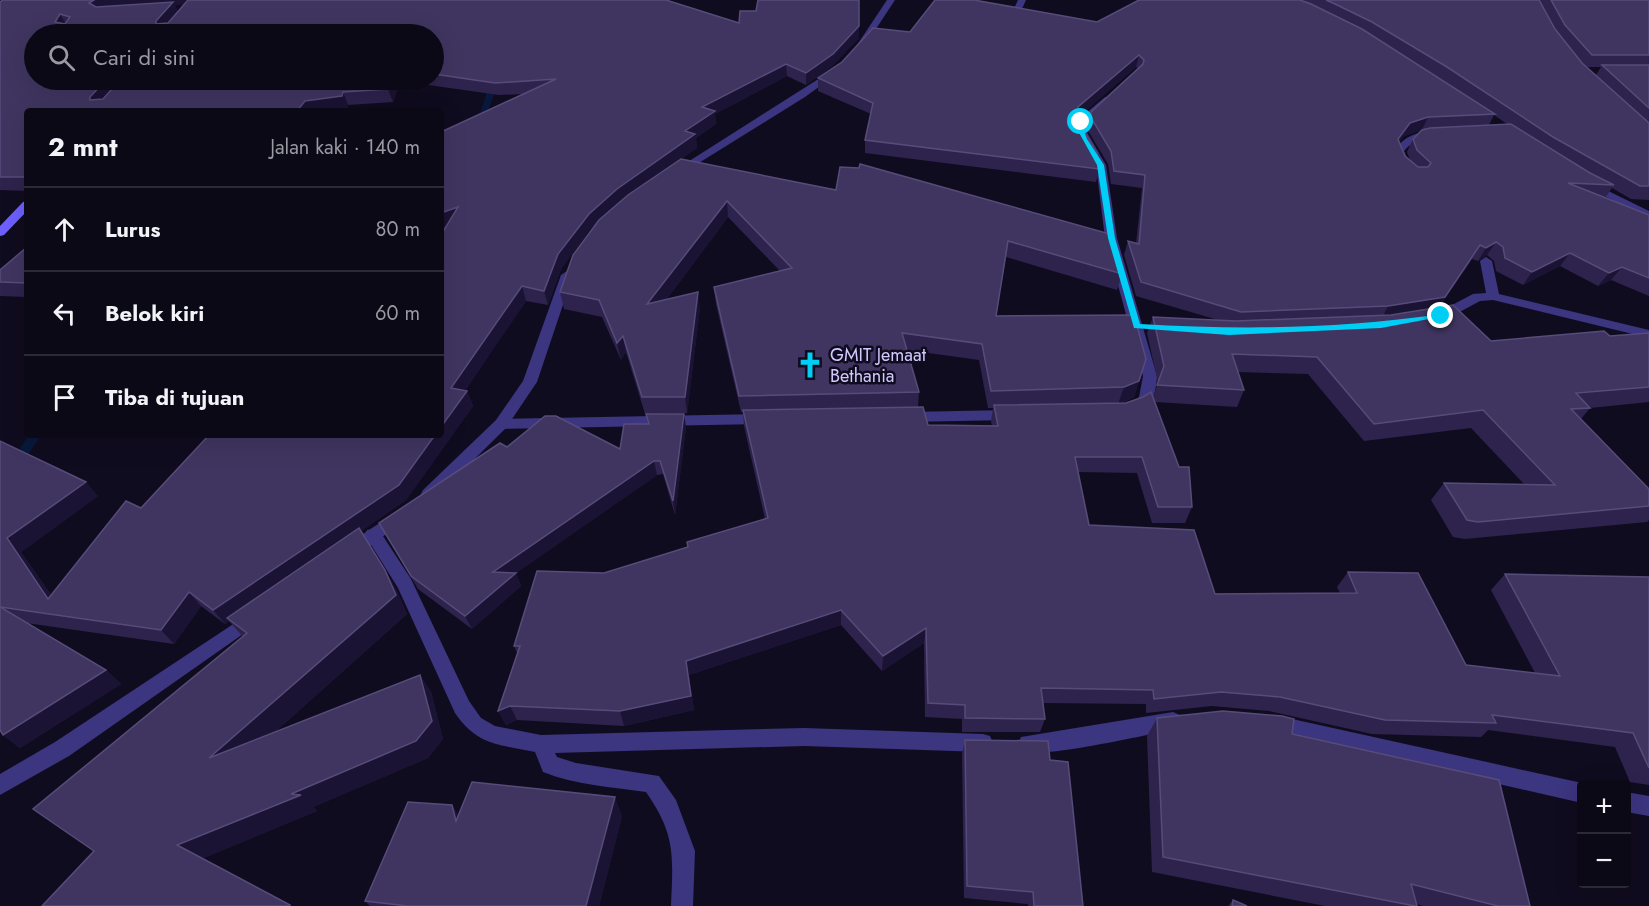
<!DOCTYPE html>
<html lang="id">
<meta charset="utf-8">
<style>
:root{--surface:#0c0917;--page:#151220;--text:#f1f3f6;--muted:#9a9aa1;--line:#2c2a36}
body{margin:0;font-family:Jost,sans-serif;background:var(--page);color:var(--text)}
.controls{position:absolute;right:18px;bottom:18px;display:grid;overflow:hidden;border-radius:6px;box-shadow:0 6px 24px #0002}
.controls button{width:54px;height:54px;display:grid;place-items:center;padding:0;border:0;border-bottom:2px solid var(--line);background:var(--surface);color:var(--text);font:30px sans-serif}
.stop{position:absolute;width:18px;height:18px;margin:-14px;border:4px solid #00cef4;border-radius:50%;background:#fff}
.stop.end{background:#00cef4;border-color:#fff;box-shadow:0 2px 6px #0008}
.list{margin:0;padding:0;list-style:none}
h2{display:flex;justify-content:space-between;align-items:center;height:78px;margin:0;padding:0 24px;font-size:26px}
h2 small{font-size:20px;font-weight:400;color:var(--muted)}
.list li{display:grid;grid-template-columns:39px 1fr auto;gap:18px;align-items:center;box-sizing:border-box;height:84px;padding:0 24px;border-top:2px solid var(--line)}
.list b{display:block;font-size:22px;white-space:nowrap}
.list em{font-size:20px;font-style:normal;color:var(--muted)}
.icon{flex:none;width:33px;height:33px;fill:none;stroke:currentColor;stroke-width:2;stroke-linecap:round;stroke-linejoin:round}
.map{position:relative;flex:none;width:1649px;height:906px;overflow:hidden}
.search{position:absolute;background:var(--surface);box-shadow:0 6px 24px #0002;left:24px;top:24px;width:420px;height:66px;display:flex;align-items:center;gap:15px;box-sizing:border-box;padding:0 21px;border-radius:33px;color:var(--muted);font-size:22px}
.panel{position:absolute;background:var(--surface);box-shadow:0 6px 24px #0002;left:24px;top:108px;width:420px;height:330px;border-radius:6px}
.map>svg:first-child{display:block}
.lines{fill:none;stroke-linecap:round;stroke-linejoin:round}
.stream{fill:#08183c;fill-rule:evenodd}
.service{fill:#3c357f;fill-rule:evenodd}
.minor{fill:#3c357f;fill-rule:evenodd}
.tertiary{fill:#3c357f;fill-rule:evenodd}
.secondary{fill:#6d60ff;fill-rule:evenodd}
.wall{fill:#2e234d;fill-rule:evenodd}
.shaded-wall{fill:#1b1333}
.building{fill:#403560;stroke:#574c79;stroke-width:1.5;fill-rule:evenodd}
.route{fill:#00cef4}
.labels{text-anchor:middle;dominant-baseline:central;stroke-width:5;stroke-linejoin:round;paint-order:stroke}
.poi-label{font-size:18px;fill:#d2c9ff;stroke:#100c1f;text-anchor:start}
</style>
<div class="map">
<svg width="1649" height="906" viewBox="0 0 1649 906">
<rect width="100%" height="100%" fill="#100c1f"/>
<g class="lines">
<g class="stream">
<path d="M496 80 503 82C500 86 496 90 494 95 488 107 489 124 471 124V120L479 117 487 92Z"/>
<path d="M29 435H41L15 474 0 483V472L7 468Z"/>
</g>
<path class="service" d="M1018 0H1026L1020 13 1016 15 1012 13Z"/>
<g class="minor">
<path d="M1105 97 1110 100 1086 123 1085 129 1106 165 1117 238 1157 376C1156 392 1153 407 1136 412L1129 407 1139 397 1143 376 1105 238 1096 165 1075 129 1078 120Z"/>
<path d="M1434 131 1438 132V136C1424 139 1414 139 1404 151L1410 166 1401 168 1394 151C1404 136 1417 132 1434 131Z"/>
<path d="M1592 183 1649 211V218L1588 188V184Z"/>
<path d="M1486 257 1492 261 1499 294 1649 330V338L1493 300 1480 301 1445 320H1435L1434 317 1435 314 1473 294 1486 293 1480 261Z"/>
<path d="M1011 410 1018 415 1011 420 906 422 899 417 906 412Z"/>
<path d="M762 414 769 419 762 424 501 429 494 424 501 419Z"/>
<path d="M373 529 379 530 411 579 469 701 481 718 495 726 541 735 804 728 983 734 990 736 993 743 990 750 983 752 804 746 555 753 557 757 576 763 659 776 676 800 695 851 693 906H671C673 856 676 835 646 792 611 787 576 785 543 772L535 752C498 744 478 746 455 713L398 588 365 535 367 530Z"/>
<path d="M1173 712 1180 715 1183 721 1180 727 1173 730C1143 735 1044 759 1021 751L1018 744 1021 737Z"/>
<path d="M1274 715 1582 783 1586 784H1582V803L1274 733 1267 730 1264 724 1267 718Z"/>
<path d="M1626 792 1649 796V816L1626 812Z"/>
</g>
<g class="tertiary">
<path d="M887 0H895L864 47H858L857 45Z"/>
<path d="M831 71 838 73 805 97 681 174 672 172Z"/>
<path d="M567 271 573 275 537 382 506 428 435 498H423L421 494 423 490 496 420 523 381 561 275Z"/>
<path d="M398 511 404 513 406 517 404 521 355 557 349 559 343 557 341 552 343 547Z"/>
<path d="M253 611 259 613 262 618 259 623 69 756 0 795V774L55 742Z"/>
</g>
<path class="secondary" d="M27 201V211L4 235 0 236V226L23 202Z"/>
</g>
<g class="wall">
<path d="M666 0 739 23 859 38 832 66 806 85 787 76 715 114 716 124 696 138 697 148 675 163 836 190 1122 274 1117 290 1006 257 996 316 1146 359 1134 397 1122 403 1153 397 1158 383 1147 333 1153 317 1218 320 1136 296 1124 255 1128 241 1136 244 1142 188 1111 184 1108 164 1087 129 1091 112 1138 68 1136 67 1076 119 1099 169 1096 182 865 153V140L871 114 818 91V78L910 32 1097 22 1139 0H1649V200L1631 199 1612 188 1605 198 1649 215V296L1611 280 1598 286 1560 266 1523 285 1496 271 1494 261 1487 255 1478 261 1472 259 1439 307 1491 341 1610 336 1649 333V402L1590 408 1581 419 1649 489V520L1647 522 1465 539 1453 537 1431 500 1444 483 1524 484 1471 428 1364 441 1308 374 1238 372 1244 390 1237 407 1155 402 1192 507 1185 523H1152L1137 473 1078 472 1089 525 1215 594 1340 593 1337 587 1348 572 1466 665 1535 673 1491 590 1505 574 1649 577V785L1630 782 1615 747 1488 730 1481 737 1372 734 1269 711 1212 706 1146 713V704L1043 703 1045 719 1040 732H962V719L925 717 924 643 882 671 841 625 689 675 694 710 624 726 517 720 506 725 498 711 517 653 514 646 604 573 687 547V542L765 519 744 426 743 412H741L716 304 714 287 780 271 728 217 666 300 700 308 687 413 645 414 626 352 621 360 602 317 564 309 560 292 596 224 591 228 561 269 548 305 526 301 465 390 467 391 473 406 406 500 361 531 396 589 407 614 275 732 420 675 431 692 443 739 428 758 313 807 317 811 201 859 291 906H42L94 851 243 637 229 621 225 624 201 606 174 644 26 623 106 670 121 684 20 748 3 735 0 441 98 496 21 552 51 595 141 508 441 435 446 227 441 229V132L524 94 499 95 400 81 393 102 348 105 347 109 331 111H27V191L0 190V2ZM185 4 178 12 175 5ZM34 34H434V80H34ZM1390 47 1441 79 1470 99ZM1586 67H1601L1596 75ZM1494 115 1507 124 1489 125ZM1422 130 1413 139 1407 152 1410 160 1405 156 1399 142 1404 136ZM907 350 979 360 988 408H993L991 421 992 426 928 425 918 407 919 392Z"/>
<path d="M27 247V297L0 296V270Z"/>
<path d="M646 414 686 427 675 515 663 474 657 475 516 573 521 586 472 629 418 589 379 523 507 447 620 449 648 424Z"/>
<path d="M1157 718 1292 734 1530 906H1423L1416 904 1417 906H1325L1152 872 1147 736Z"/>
<path d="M965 740 1050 760 1083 906H1028V904L964 898 962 754Z"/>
<path d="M459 815 622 816 599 906H370L365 901Z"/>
<path d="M1233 900 1247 906H1228Z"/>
</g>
<g class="shaded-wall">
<path d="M94 0H191L187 4 175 5 179 13 162 33 156 24V21L96 14 89 3Z"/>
<path d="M60 14 67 26 55 22Z"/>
<path d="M859 26V38L832 66 806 85V73Z"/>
<path d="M1139 55 1136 67 1076 119 1073 130 1078 107Z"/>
<path d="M786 64 787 76 715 114 716 124 696 138 697 148 620 203 591 228 561 269 548 305 544 291 558 254 589 214 685 131 702 107Z"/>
<path d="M106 80H124L97 110 90 100V97Z"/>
<path d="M392 80H400V81L393 102 388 89Z"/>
<path d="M343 92 348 105 347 109 331 111H297L305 101Z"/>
<path d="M1428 117 1422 130 1404 136 1392 152 1398 139 1410 123Z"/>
<path d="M727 201 728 217 650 321 647 304Z"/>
<path d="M458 207 462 221 441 229V213Z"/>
<path d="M1496 242 1487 255 1478 261 1486 248Z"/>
<path d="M1480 245 1436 311 1381 320 1388 306Z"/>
<path d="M1570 253 1560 266 1523 285 1532 272Z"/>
<path d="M1622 267 1611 280 1598 286 1609 273Z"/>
<path d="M522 286 526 301 457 403 451 388Z"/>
<path d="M698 292 700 308 687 413 685 397Z"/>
<path d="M623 336 626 352 621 360 617 343Z"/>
<path d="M1139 381 1134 397 1118 404 1124 387Z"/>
<path d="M467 391 473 406 406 500 230 620 227 618 229 621 225 624 213 610 435 435H441V427Z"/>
<path d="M684 414 686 427 675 515 673 501Z"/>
<path d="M654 461 657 475 516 573 521 586 472 629 465 616 493 572Z"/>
<path d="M86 482 98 496 21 552 63 613 48 599 7 538Z"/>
<path d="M385 570 396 589 407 614 227 775 209 758Z"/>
<path d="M189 592 201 606 174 644 161 630Z"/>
<path d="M841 610V625L689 675 694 710 624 726 620 711 686 661Z"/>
<path d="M926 628 924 643 882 671 883 656Z"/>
<path d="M106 670 121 684 20 748 3 735Z"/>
<path d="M420 675 431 692 443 739 428 758 313 807 317 811 197 861 177 845 291 794Z"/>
<path d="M510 706 517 720 506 725 498 711Z"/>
<path d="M615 797 622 816 599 906H586Z"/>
<path d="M452 805 465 824 456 821Z"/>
</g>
<g class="building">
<path d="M3 0H94L89 3 96 7 173 2 156 21V24L168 23 188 0H666L739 23 740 11H756L758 0H859V26L833 54 806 73 786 64 702 107 715 111 685 131 695 134 617 189 589 214 558 254 544 291 522 286 451 388 467 391 441 427V235L458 207 441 213V132L556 79 495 83 434 74V34H34V80H106L90 97V100L103 99 120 80H392L388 89 343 92 342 96 305 101 297 111H27V177H0V2ZM60 14 70 17 65 24 55 22Z"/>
<path d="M935 0H974L1097 22 1139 0H1300L1311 4 1362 29 1495 114 1428 117 1410 123 1398 139 1405 156 1418 167H1428L1431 163 1417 150 1413 139 1422 130 1430 128 1511 124 1590 173 1614 185 1568 183 1649 215V278L1622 267 1609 273 1570 253 1532 272 1505 258 1503 247 1496 242 1486 248 1480 245 1445 297 1388 306 1241 312 1141 282 1128 241 1139 244 1145 175 1114 171 1111 151 1090 116 1091 112 1143 64 1144 60 1139 55 1078 107 1076 118 1097 153 1099 169 865 140 873 103 818 78 842 62 873 28 910 32Z"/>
<path d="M1326 0H1539L1555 29 1582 63 1649 123V186H1640L1553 137 1447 67 1372 22 1335 4Z"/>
<path d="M1551 0H1649V55H1592L1565 25Z"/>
<path d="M1602 65H1649V108Z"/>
<path d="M681 159 836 190 840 167 859 168 860 164 1110 234 1122 274 1008 241 996 316 1134 315 1146 359 1139 381 1124 387 991 391 982 344 902 333 919 392 739 396 714 287 792 268 727 201 647 304 698 292 685 397H642L623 336 617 343 599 300 560 292 573 255 599 220 628 195Z"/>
<path d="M27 247V283L0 282V270Z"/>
<path d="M1453 305 1491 341 1604 331 1610 336 1649 333V387L1576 393 1590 408 1571 409 1649 489V506L1478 522 1467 520 1444 483 1555 485 1483 410 1374 424 1317 357 1232 354 1244 390 1157 385 1164 366 1153 317 1236 321 1391 315Z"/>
<path d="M1151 392 1179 467H1189L1192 507H1158L1142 457H1075L1089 525 1194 530 1215 594 1357 593 1348 572 1418 573 1466 665 1560 676 1505 574 1649 577V768L1633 733 1492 715 1496 723 1385 720 1280 697 1221 692 1154 699 1153 690 1041 688 1045 719 965 718V705L928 703 926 628 883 656 841 610 686 661 691 696 620 711 510 706 498 711 520 646H514L537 571 604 573 688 547 687 542 768 518 743 410 923 407 928 425 998 426 994 405 1126 403 1143 397Z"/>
<path d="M646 414H684L673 501 660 461H654L493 572 516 573 465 616 411 576 379 523 500 443 507 447 545 416H556L620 449 624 424H649Z"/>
<path d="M209 435H435L399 485 213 610 189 592 161 630 0 607V441L86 482 7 538 48 599 126 501 141 508Z"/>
<path d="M359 528 385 570 396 595 209 758 420 675 432 721 416 741 291 794 301 795 177 845 290 905 289 906H42L94 851 33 809 247 633 227 618Z"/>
<path d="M0 607 106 670 3 735 0 730Z"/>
<path d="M1223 711 1282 716 1294 719 1292 734 1499 780 1530 906H1498L1411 884 1417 906H1415L1163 857 1157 718Z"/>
<path d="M965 740 1048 741 1050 760 1068 762 1083 906H1034L1033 892 967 886Z"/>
<path d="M472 782 615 797 586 906H408L365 901 408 802 452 805 456 821Z"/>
<path d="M1233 900 1247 906H1232Z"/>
</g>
<path class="route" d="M1079 120 1084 122 1083 129 1087 139 1104 165 1115 238 1140 324C1242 330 1340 329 1441 314L1445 316 1381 328 1229 335 1134 328 1108 238 1097 165 1077 129Z"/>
<defs>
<g id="church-bare" transform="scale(2.07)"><path d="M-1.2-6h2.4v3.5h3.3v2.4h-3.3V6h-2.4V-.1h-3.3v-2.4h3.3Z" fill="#00cef4" stroke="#100c1f" stroke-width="2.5" paint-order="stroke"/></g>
</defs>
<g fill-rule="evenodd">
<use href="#church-bare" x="810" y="365"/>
</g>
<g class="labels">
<g class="poi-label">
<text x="830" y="355">GMIT Jemaat<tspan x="830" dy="21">Bethania</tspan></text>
</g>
</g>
</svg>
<div class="controls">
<button>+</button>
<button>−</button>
</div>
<div class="stop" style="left:1081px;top:122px"></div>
<div class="stop end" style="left:1441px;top:316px"></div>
<div class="search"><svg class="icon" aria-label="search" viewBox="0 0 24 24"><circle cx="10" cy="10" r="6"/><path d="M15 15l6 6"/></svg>Cari di sini</div>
<section class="panel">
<h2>2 mnt<small>Jalan kaki · 140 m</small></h2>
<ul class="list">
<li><svg class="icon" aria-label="ahead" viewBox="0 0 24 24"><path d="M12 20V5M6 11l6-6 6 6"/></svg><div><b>Lurus</b></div><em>80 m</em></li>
<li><svg class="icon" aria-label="left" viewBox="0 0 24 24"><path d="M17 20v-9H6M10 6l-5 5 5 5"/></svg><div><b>Belok kiri</b></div><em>60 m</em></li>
<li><svg class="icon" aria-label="arrive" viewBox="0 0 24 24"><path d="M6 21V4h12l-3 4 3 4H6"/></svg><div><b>Tiba di tujuan</b></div></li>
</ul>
</section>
</div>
